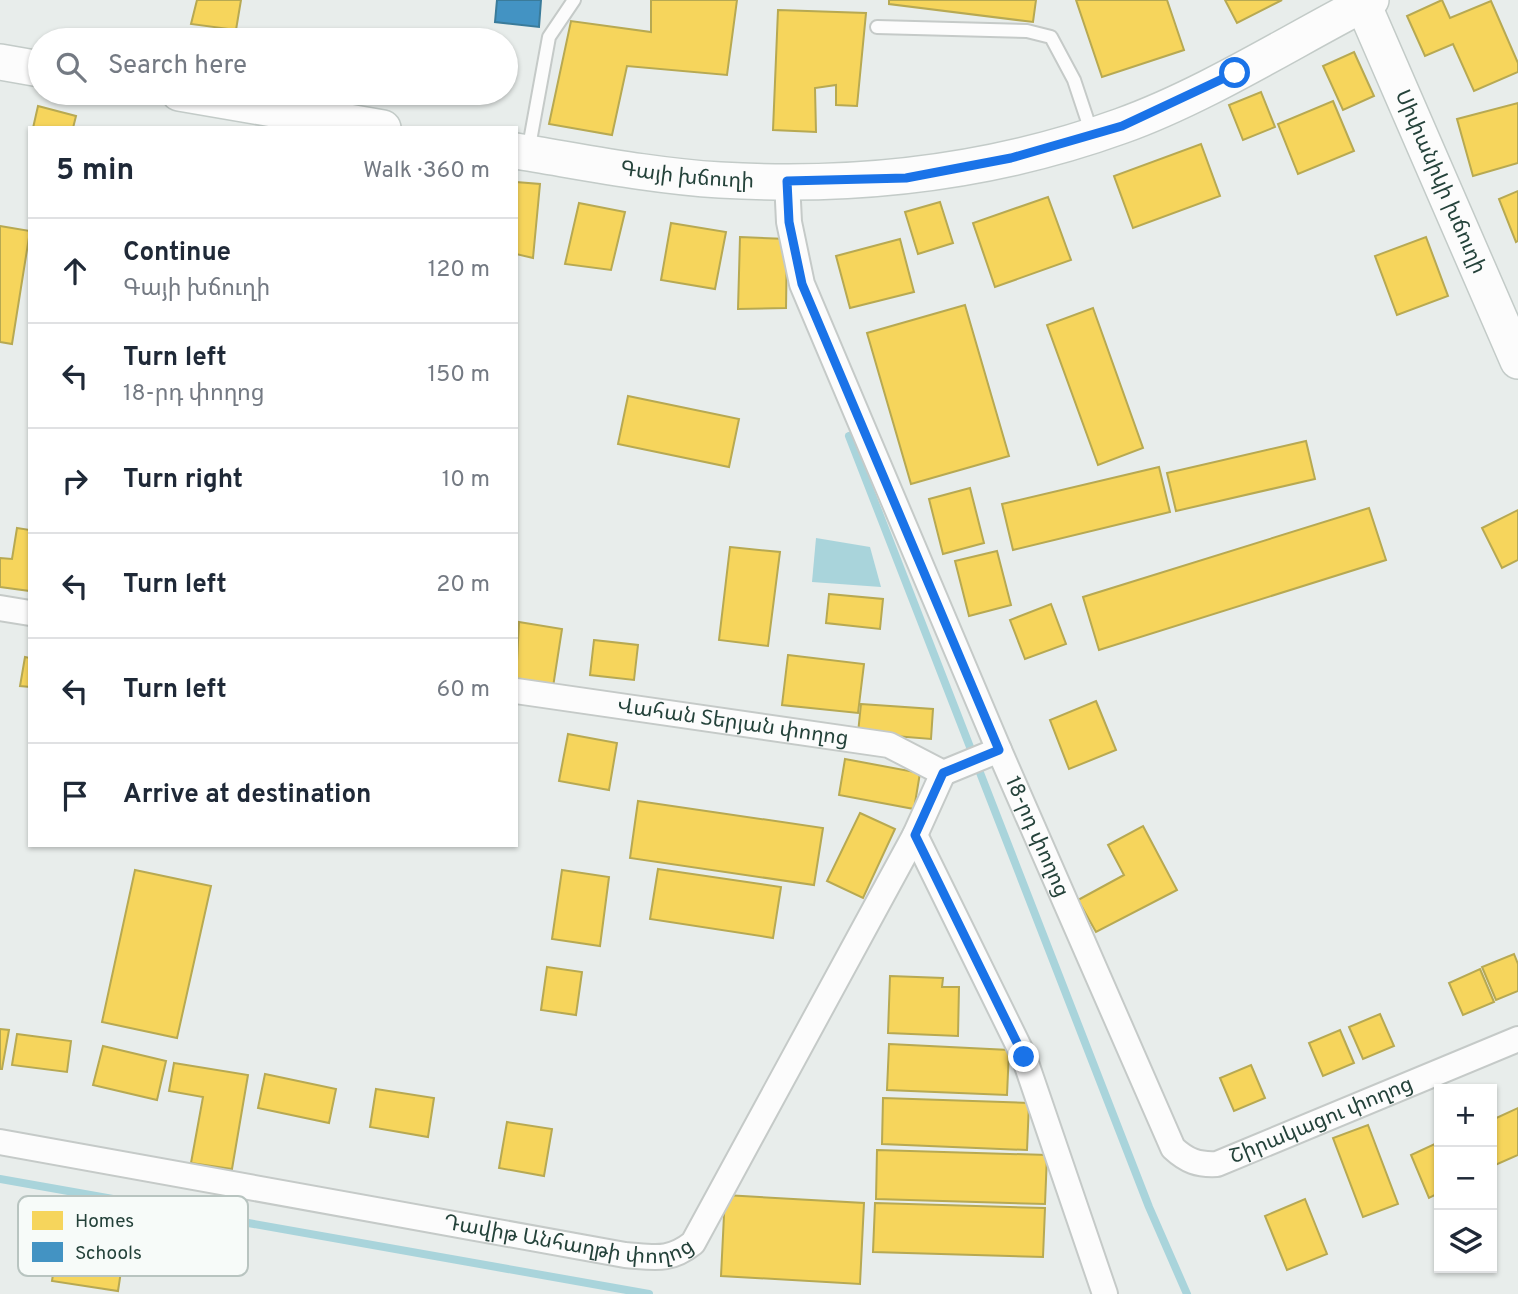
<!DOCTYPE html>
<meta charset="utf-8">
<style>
:root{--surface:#fff;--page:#f6f6f7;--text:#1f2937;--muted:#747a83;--line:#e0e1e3}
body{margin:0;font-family:Overpass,"Noto Sans Armenian",sans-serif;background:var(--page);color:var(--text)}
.controls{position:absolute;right:21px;bottom:21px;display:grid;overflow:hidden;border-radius:0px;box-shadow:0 2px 5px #0004}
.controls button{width:63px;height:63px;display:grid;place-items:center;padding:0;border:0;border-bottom:2px solid var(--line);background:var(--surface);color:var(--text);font:35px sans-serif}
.stop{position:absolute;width:21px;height:21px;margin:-16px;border:5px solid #1a73e8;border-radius:50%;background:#fff}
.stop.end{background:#1a73e8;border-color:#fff;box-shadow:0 2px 7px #0008}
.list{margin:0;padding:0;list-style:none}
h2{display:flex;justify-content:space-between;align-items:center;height:91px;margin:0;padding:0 28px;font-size:30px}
h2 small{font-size:23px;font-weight:400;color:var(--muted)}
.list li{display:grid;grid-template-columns:46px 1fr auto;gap:21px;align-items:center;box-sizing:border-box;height:105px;padding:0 28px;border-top:2px solid var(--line)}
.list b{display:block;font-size:26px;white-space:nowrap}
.list p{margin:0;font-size:23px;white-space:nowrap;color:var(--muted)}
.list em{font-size:23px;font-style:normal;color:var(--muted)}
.icon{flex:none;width:38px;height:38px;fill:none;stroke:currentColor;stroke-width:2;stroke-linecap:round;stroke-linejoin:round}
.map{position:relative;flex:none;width:1518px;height:1294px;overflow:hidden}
.search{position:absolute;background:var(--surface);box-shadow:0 2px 5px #0004;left:28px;top:28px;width:490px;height:77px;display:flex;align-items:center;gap:18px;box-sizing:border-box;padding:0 24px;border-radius:38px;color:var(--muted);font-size:26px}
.panel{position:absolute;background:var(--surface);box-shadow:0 2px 5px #0004;left:28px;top:126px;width:490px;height:721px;border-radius:0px}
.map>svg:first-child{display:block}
.water{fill:#a9d4db}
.homes{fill:#f6d55c;stroke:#b7a952;stroke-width:2}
.schools{fill:#4393c3;stroke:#3a7b9a;stroke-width:2}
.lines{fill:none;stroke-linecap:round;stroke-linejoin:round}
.stream{stroke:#a9d4db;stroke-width:8}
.lane-casing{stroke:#c5cac8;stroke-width:16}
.street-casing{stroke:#c5cac8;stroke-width:28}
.secondary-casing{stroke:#c3cbc8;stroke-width:38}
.lane{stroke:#fcfcfc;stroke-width:12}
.street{stroke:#fcfcfc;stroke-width:24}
.secondary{stroke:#fcfcfc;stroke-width:35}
.route{stroke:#1a73e8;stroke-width:9}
.labels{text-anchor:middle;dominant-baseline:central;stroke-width:7;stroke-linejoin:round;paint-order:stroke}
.street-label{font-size:21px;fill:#24423a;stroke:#f7fbf9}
.key{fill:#f7fbf9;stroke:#b8c4c0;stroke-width:2}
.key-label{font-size:19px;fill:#24423a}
</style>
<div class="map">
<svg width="1518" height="1294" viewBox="0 0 1518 1294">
<rect width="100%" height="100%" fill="#e8edeb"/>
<path class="water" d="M816 538 870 547 881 587 812 582Z"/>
<g class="homes">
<path d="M197 0H241L236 30 191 24Z"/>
<path d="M651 0H737L727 75 627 66 612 135 549 124 571 21 651 32Z"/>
<path d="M889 0H1036L1033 22 889 4Z"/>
<path d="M1076 0H1167L1184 50 1102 77Z"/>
<path d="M1225 0H1282L1237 23Z"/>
<path d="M1442 0 1450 18 1491 1 1518 63V72L1474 91 1453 44 1425 56 1407 16Z"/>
<path d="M778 10 866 13 857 106 836 105V85L815 88 816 132 773 130Z"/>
<path d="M1354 52 1374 96 1343 110 1323 66Z"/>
<path d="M1261 92 1275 127 1243 140 1229 105Z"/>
<path d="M1333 101 1354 151 1298 174 1278 124Z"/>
<path d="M1518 103V163L1473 176 1457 119Z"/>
<path d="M38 106 76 116 73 128H33Z"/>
<path d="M1201 144 1220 196 1133 228 1114 176Z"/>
<path d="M516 182 540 184 533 258 516 254Z"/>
<path d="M1518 191V241L1516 242 1499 199Z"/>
<path d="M1048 197 1071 260 995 287 973 223Z"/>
<path d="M940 202 953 243 918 254 905 212Z"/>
<path d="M579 203 625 212 611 270 565 264Z"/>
<path d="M671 223 726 232 715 289 661 280Z"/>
<path d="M0 226 30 231 12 344 0 342Z"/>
<path d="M740 237 787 239 786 308 738 309Z"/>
<path d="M1426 237 1448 296 1397 315 1375 256Z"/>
<path d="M900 239 914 292 850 308 836 256Z"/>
<path d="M965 305 1009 456 911 484 867 333Z"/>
<path d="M1093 308 1143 448 1098 465 1047 325Z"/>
<path d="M628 396 739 419 729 467 618 444Z"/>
<path d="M1306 441 1315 479 1176 511 1167 473Z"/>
<path d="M1159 467 1170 512 1013 550 1002 504Z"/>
<path d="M970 488 984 543 943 554 929 499Z"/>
<path d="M1369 508 1386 560 1099 650 1083 597Z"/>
<path d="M1518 510V560L1502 568 1482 528Z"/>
<path d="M17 528 30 530V591L0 587V558L12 559Z"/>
<path d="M730 547 780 552 768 646 719 640Z"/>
<path d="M997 551 1011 605 969 616 955 561Z"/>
<path d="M829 594 883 599 880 629 826 623Z"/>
<path d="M1051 604 1066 644 1025 659 1010 620Z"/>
<path d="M519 622 562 629 553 687 516 681Z"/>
<path d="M594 640 638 645 634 680 590 675Z"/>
<path d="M788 655 864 664 858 713 782 705Z"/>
<path d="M25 657 30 658V687L20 686Z"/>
<path d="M1096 701 1116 750 1069 769 1050 720Z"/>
<path d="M861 704 933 709 931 739 858 733Z"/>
<path d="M568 734 617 743 609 790 559 781Z"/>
<path d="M845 759 920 773 914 809 839 795Z"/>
<path d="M638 801 823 828 814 885 630 858Z"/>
<path d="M860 813 895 829 863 898 827 881Z"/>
<path d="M1143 826 1177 890 1096 932 1078 900 1124 875 1108 845Z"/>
<path d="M658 869 781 887 773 938 650 919Z"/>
<path d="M135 870 211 886 177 1038 102 1022Z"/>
<path d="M562 870 609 877 600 946 552 939Z"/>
<path d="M1514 954 1518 964V991L1496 1000 1482 967Z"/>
<path d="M547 967 582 972 576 1015 541 1010Z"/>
<path d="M1480 969 1494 1002 1463 1015 1449 983Z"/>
<path d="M890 976 943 978 942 987H959L958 1036 888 1033Z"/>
<path d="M1380 1014 1394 1046 1363 1059 1349 1027Z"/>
<path d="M0 1029 9 1030 2 1069H0Z"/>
<path d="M1340 1030 1354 1063 1323 1076 1309 1043Z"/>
<path d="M17 1034 71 1041 67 1072 12 1065Z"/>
<path d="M889 1044 1009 1050 1007 1095 887 1090Z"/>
<path d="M103 1046 166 1061 157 1100 93 1085Z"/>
<path d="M174 1063 248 1075 232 1169 191 1163 203 1097 169 1091Z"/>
<path d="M1251 1065 1265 1098 1234 1111 1220 1078Z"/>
<path d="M265 1074 336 1089 329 1123 258 1108Z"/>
<path d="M376 1089 434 1098 428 1137 370 1127Z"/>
<path d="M883 1098 1029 1103 1027 1150 882 1144Z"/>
<path d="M1518 1108V1155L1493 1166 1492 1120Z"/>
<path d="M507 1122 552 1129 544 1176 499 1168Z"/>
<path d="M1368 1125 1398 1204 1363 1217 1333 1138Z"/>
<path d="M1439 1142V1193L1429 1198 1411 1155Z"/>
<path d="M877 1150 1047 1155 1045 1204 876 1199Z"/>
<path d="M725 1195 864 1203 860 1284 721 1276Z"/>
<path d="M1305 1199 1327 1254 1287 1270 1265 1216Z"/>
<path d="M875 1203 1045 1208 1043 1257 873 1252Z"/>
<path d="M59 1235 125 1245 118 1291 52 1281Z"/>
</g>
<path class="schools" d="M497 0H541L539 27 495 22Z"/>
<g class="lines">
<g class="stream">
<path d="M849 436 1149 1207 1187 1294"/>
<path d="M0 1179 649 1294"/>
</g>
<g class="lane-casing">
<g id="lane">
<path d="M877 27 1027 31 1051 37 1074 80 1092 134"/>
<path d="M528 152 549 37 574 0"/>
</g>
</g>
<g class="street-casing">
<g id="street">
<path id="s1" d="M787 181 789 222 802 284 999 750 1173 1148C1187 1161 1198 1165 1217 1164L1518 1039"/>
<path d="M0 608 30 613"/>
<path id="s2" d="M516 691 889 745 943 773"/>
<path d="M943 773 999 750"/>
<path d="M915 835 1024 1057 1105 1294"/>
<path id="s3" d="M0 1142 625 1255C654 1257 669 1262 693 1243L915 835 943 773"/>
</g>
</g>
<g class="secondary-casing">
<g id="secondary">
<path id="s4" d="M1363 4 1518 361"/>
<path d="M0 62 40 69"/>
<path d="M179 93 383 128"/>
<path id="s5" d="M516 151C584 162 652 176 720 180 857 188 991 173 1121 126 1205 96 1291 41 1371 0"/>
</g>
</g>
<use href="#lane" class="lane"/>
<use href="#street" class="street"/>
<use href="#secondary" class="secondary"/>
</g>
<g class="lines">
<path class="route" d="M1024 1057 915 835 943 773 999 750 802 284 789 222 787 181 906 178 1011 158 1122 126 1235 73"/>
</g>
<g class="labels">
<g class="street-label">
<text stroke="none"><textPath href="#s5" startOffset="173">Գայի խճուղի</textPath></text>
<text stroke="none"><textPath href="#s4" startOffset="194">Սիփանիկի խճուղի</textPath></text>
<text stroke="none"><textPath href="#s2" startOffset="219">Վահան Տերյան փողոց</textPath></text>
<text stroke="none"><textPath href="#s1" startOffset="705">18-րդ փողոց</textPath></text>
<text stroke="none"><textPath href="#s1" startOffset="1206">Շիրակացու փողոց</textPath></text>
<text stroke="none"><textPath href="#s3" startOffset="578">Դավիթ Անհաղթի փողոց</textPath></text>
</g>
</g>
<rect x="18" y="1196" width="230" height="80" rx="10" class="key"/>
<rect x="32" y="1211" width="31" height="19" fill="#f6d55c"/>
<rect x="32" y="1242" width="31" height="20" fill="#4393c3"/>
<g class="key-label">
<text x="75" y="1227">Homes</text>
<text x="75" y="1259">Schools</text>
</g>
</svg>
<div class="controls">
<button>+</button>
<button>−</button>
<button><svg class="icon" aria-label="layers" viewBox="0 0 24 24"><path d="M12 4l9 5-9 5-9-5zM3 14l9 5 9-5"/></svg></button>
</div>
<div class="stop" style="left:1235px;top:73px"></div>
<div class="stop end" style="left:1024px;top:1057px"></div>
<div class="search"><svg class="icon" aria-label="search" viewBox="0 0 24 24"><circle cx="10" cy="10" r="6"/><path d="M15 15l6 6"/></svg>Search here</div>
<section class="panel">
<h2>5 min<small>Walk · 360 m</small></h2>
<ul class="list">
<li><svg class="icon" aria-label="ahead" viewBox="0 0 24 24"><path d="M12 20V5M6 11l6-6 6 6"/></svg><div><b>Continue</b><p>Գայի խճուղի</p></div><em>120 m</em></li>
<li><svg class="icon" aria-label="left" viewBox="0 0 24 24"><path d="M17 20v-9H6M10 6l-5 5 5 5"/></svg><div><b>Turn left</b><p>18-րդ փողոց</p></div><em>150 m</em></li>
<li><svg class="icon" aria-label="right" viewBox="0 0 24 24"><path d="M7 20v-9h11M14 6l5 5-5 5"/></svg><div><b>Turn right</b></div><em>10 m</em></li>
<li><svg class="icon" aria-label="left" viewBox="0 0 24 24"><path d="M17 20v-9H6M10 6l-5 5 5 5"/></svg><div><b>Turn left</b></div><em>20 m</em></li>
<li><svg class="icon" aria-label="left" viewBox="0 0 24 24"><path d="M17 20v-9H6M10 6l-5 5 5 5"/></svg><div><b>Turn left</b></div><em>60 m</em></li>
<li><svg class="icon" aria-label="arrive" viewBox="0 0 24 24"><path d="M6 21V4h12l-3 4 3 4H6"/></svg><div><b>Arrive at destination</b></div></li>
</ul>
</section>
</div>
